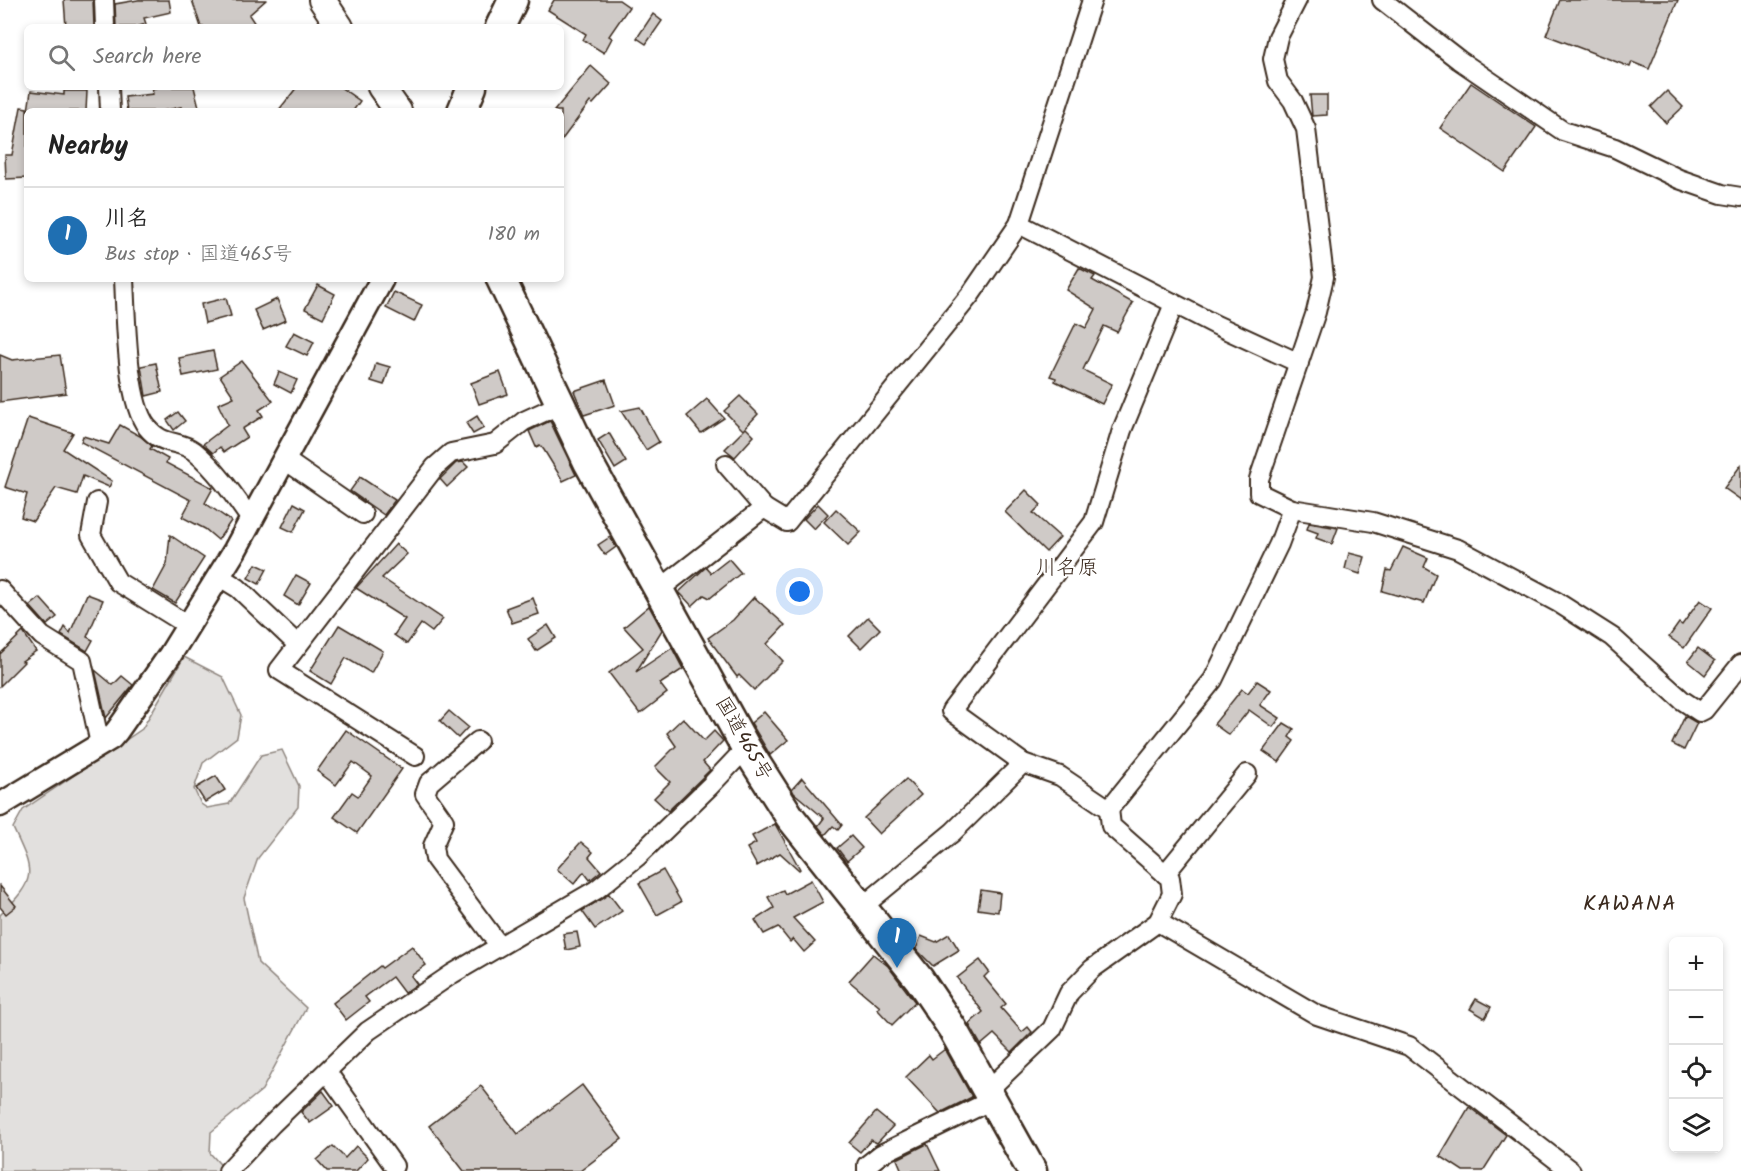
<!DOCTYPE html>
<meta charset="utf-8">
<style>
:root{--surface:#fff;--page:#f2f2f2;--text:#222;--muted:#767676;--line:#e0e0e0;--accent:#1f6fb2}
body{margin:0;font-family:Kalam,"Klee One",sans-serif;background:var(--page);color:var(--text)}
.controls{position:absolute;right:18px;bottom:18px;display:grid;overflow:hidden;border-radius:9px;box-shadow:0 3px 9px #0003}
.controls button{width:54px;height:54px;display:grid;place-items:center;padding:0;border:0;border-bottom:2px solid var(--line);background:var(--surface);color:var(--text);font:30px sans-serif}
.you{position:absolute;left:800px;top:592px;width:21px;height:21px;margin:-15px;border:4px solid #fff;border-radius:50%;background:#1a73e8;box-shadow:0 0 0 9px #1a73e833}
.badge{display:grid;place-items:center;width:39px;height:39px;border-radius:50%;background:var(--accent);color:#fff;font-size:20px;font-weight:700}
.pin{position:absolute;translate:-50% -50px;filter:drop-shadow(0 2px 3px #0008)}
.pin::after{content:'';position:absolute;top:32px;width:21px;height:18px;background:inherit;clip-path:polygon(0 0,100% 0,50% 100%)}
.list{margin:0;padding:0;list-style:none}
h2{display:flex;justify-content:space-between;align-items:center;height:78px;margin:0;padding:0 24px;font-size:26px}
h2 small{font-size:20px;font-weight:400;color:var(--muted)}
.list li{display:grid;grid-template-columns:39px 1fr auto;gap:18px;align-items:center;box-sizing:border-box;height:96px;padding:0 24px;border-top:2px solid var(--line)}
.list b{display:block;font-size:22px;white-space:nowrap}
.list p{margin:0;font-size:20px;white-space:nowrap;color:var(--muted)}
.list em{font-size:20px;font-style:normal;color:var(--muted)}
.icon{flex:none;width:33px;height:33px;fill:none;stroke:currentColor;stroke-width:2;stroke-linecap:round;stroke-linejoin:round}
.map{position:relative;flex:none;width:1741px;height:1171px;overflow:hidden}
.search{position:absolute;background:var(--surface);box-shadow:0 3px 9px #0003;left:24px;top:24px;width:540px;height:66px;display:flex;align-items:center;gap:15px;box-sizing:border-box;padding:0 21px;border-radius:9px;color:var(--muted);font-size:22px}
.panel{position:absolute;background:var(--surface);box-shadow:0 3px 9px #0003;left:24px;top:108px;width:540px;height:174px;border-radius:9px}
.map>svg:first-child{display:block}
.green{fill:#e2e0de;stroke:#8e857e;stroke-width:1.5}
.building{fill:#cfcac7;stroke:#3b2a1e;stroke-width:1.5}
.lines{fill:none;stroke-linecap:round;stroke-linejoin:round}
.minor-casing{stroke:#3b2a1e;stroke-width:22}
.tertiary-casing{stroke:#3b2a1e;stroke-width:27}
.secondary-casing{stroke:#3b2a1e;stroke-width:30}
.trunk-casing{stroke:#3b2a1e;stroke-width:33}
.minor{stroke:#fff;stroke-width:18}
.tertiary{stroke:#fff;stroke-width:22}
.secondary{stroke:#fff;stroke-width:26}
.trunk{stroke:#fff;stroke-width:28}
.labels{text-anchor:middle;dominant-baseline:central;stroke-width:4.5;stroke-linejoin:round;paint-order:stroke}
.street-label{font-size:20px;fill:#3b2a1e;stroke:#fff}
.neighbourhood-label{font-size:21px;fill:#3b2a1e;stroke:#fff}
.quarter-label{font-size:22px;letter-spacing:1.5px;fill:#3b2a1e;stroke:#fff}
</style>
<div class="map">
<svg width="1741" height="1171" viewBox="0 0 1741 1171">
<rect width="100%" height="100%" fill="#fff"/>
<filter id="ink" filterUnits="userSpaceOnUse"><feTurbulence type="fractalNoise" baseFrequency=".0167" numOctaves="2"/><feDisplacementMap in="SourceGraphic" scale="12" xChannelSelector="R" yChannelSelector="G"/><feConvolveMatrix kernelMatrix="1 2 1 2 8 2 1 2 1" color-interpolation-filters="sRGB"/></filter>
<g filter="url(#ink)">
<path class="green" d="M184 657 223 677 241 715 237 737 203 763 194 789 201 804 207 808 229 804 261 755 282 750 299 786 298 807 258 858 244 898 258 963 306 1008 262 1090 211 1132 210 1153 226 1171H0V915C38 878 34 873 13 828L23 810 142 729Z"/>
<g class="building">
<path d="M64 0H93L94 27H66Z"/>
<path d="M138 0H169L171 12 144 18 146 24 136 27H116L115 4Z"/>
<path d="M192 0H266L249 15 257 27H201Z"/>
<path d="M554 0H619L629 7 609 36 612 38 604 53 583 40 586 34 548 10Z"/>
<path d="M1560 0H1678L1649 69 1632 62 1630 67 1546 35Z"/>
<path d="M653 14 662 21 646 44 637 38Z"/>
<path d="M591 66 611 84 593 104 590 102 561 141V111H554Z"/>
<path d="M1471 83 1536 127 1505 172 1440 128Z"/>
<path d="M159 87H194L200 111H182L181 107 162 111H127L125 97 153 94 152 89Z"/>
<path d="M297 87H340L360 101 353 111H278Z"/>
<path d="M31 91 64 95V91H87L86 111H28Z"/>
<path d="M1667 91 1683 107 1666 123 1651 107Z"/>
<path d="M1310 95H1327V115L1312 116Z"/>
<path d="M21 107 27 108V178L6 179 5 155H12Z"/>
<path d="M1079 268 1095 276 1092 280 1133 303 1117 332 1104 326 1083 370 1112 384 1102 404 1055 381 1056 378 1050 376 1076 323 1086 328 1096 309 1066 290Z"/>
<path d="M318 285 335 294 323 318 305 309Z"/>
<path d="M394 292 422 305 414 322 386 308Z"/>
<path d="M226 298 231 316 205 323 201 304Z"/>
<path d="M277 299 286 320 263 330 254 310Z"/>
<path d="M294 332 314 342 307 356 286 346Z"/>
<path d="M213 351 217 369 183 376 179 358Z"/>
<path d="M0 355 12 360 60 355 66 393 0 402Z"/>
<path d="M242 361 273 401 259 410 263 416 242 429 247 437 224 452 220 447 213 453 203 444 228 425 218 404 234 397 220 376Z"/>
<path d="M156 363 162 392 146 396 141 366Z"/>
<path d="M376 363 390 367 384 385 371 381Z"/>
<path d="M279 372 297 380 291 393 274 384Z"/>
<path d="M500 372 508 394 479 404 471 383Z"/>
<path d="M606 380 615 405 584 415 574 391Z"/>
<path d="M740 396 758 414 743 430 724 411Z"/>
<path d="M707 399 724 418 701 433 687 416Z"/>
<path d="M640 407 659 442 646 450 621 411Z"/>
<path d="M178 412 185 421 174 430 167 420Z"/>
<path d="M477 416 484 428 473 434 466 423Z"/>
<path d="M28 418 73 433 63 449 112 481 109 487 83 476 77 494 56 488 33 521 21 517 27 494 5 487Z"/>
<path d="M550 421 576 475 563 481 544 450 540 445 536 447 529 431Z"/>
<path d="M120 425 140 436 152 446 150 449 168 459 166 463 213 488 205 503 231 521 218 540 205 529 182 517 191 500 81 442 83 436 109 444Z"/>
<path d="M746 428 754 436 735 457 725 449Z"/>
<path d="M609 433 626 462 615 469 598 440Z"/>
<path d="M463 462 468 467 447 487 440 479 456 463Z"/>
<path d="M1741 465V500L1724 488Z"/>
<path d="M360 477 395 500 384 515 350 491Z"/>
<path d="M1026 490 1041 505 1033 513 1060 537 1046 552 1005 512Z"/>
<path d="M294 503 305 509 293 532 282 527Z"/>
<path d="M818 504 828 514 814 529 804 519Z"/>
<path d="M836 509 861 532 848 545 824 522Z"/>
<path d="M1309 523 1338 528 1332 544 1316 538 1318 533 1307 529Z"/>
<path d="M170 535 204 558 175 603 153 590 167 564Z"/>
<path d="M610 537 616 547 605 555 598 545Z"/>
<path d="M396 544 407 554 382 578 443 619 432 632 421 624 407 644 394 635 405 619 356 588Z"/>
<path d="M1403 547 1428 558 1424 567 1436 574 1424 603 1382 591 1387 570 1391 571Z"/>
<path d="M1349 553 1365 557 1360 574 1345 569Z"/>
<path d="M729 559 741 573 710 598 704 595 692 606 679 592 706 567 711 573Z"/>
<path d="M256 564 267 569 259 584 248 578Z"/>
<path d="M296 575 311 583 298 605 284 596Z"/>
<path d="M87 594 103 600 87 637 93 640 87 651 61 635 65 627 70 633Z"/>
<path d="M754 597 785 625 767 644 783 661 754 690 739 675 737 677 708 638 733 620Z"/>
<path d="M40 598 57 617 47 625 30 606Z"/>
<path d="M533 598 539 614 512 623 506 608Z"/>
<path d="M1700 600 1712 608 1684 648 1669 637 1679 623 1682 625Z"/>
<path d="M649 606 662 630 636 672 672 648 683 669 660 684 667 693 640 714 609 673 643 648 624 627Z"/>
<path d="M868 617 880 629 861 648 849 636Z"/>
<path d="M339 625 383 651 371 673 346 658 331 684 310 671Z"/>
<path d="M548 625 556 638 536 651 528 639Z"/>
<path d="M23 632 36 651 22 661 24 662 0 686V654Z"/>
<path d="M1698 648 1715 661 1705 675 1688 661Z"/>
<path d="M95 670 113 685 122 676 133 685 106 718Z"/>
<path d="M1257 681 1271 690 1260 705 1280 718 1273 727 1249 710 1229 735 1214 724 1242 689 1248 693Z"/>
<path d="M449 711 468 727 458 738 440 721Z"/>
<path d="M764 712 788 740 770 755 751 723Z"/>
<path d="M1685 716 1697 723 1684 750 1672 744Z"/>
<path d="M683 718 704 741 714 731 723 741 703 762 710 770 668 811 654 798 670 782 655 767 676 746 667 733Z"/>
<path d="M1284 723 1294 729 1289 737 1294 741 1279 762 1263 751Z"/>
<path d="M346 730 402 769 357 833 334 817 352 792 358 796 372 776 353 762 336 785 317 771Z"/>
<path d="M216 776 225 790 205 802 196 788Z"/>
<path d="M802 778 842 825 838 830 833 826 825 835 818 826 824 818 794 793 792 789Z"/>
<path d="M906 779 921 795 879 834 864 818Z"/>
<path d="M775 824 800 869 799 870 780 853 757 866 747 848 756 843 752 836Z"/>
<path d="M851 836 862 848 847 861 837 848Z"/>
<path d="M581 842 593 852 589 857 601 871 590 880 584 872 574 884 557 869Z"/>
<path d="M663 870 681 902 657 915 639 883Z"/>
<path d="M811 880 823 902 793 918 815 942 804 952 793 939 790 942 778 927 764 934 755 920 774 908 768 897 783 890 785 894Z"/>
<path d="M0 886 16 906 6 914 0 907Z"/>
<path d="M981 890 1000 893 998 912 978 909Z"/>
<path d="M609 894 622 911 595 929 582 911Z"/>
<path d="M577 932 580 947 566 950 563 934Z"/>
<path d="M949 934 959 950 933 966 916 949 921 936 936 942Z"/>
<path d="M412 946 426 965 411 976 417 984 404 993 392 977 365 997 369 1002 346 1020 333 1003 380 966 382 968Z"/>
<path d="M873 954 888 966 915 1002 892 1025 877 1009 880 1007 849 981Z"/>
<path d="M980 960 989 972 984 977 1006 1004 1001 1008 1022 1032 1028 1027 1032 1032 1012 1052 994 1034 981 1045 969 1024 983 1012 957 978Z"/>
<path d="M1476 999 1491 1007 1485 1018 1470 1009Z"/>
<path d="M945 1049 972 1097 940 1113 906 1077 929 1055 932 1059Z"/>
<path d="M582 1085 622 1139 580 1171H464L429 1126 481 1086 518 1134Z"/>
<path d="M323 1091 334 1106 310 1123 301 1112Z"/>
<path d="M1469 1107 1506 1135 1483 1171H1463L1440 1156Z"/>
<path d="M876 1112 893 1126 877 1143 871 1140 860 1152 849 1143Z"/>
<path d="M927 1144 940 1171H902L897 1159Z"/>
<path d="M333 1146 345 1158 356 1146 368 1158 356 1171H327L317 1160Z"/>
</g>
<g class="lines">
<g class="minor-casing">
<g id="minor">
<path d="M104 0 105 27"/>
<path d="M1297 0 1278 37 1273 59 1278 81 1293 101 1306 129 1324 277 1316 312 1259 479V493L1292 509 1373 522 1458 549 1557 602 1612 637 1682 700 1700 712 1704 710 1741 664"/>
<path d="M1382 0 1459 60 1563 131 1615 148 1679 179 1722 194 1741 197"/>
<path d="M109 87 110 111"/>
<path d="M1019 224 1216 325 1299 363"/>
<path d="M124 279C126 313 126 401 147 427 163 447 178 439 194 451 217 470 235 497 252 521"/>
<path d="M285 460 363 514"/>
<path d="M726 464 764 508"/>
<path d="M97 502 91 535 118 582 189 626"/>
<path d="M220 577 238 588 298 645"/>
<path d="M660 589 764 508 787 522 971 294 1019 224 1092 0"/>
<path d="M0 590 42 636 82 661 100 744"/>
<path d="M478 741 429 783 425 794 444 821 433 846 435 859 499 945"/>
<path d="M415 756 279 670 435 467 451 453 495 444 524 421 561 404"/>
<path d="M1109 809 1060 776 1023 763 951 711 1094 522 1122 430 1174 304"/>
<path d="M1165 874 1247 774"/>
<path d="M862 907 953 832 1023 763"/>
<path d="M1158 922 1317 1015 1409 1046 1571 1171"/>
<path d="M327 1072 394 1166"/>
<path d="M986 1092 1052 1029 1069 993 1092 969 1158 922 1172 894 1170 878 1111 826 1109 809 1213 680 1279 544 1292 509"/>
<path d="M228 1171 272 1124 368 1031 452 974 596 890 637 857 710 786 746 748"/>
<path d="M867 1171V1165L881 1154 992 1100"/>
</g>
</g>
<g class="tertiary-casing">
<path id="tertiary" d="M0 805 111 738 117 731 170 655 235 550 382 279"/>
</g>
<g class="secondary-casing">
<g id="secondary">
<path d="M322 0 340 27"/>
<path d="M381 87 398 111"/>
</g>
</g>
<g class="trunk-casing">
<g id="trunk">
<path d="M500 27 513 0"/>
<path d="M462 111 472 87"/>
<path d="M501 279 588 462 746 748 790 817 919 979 952 1028 1032 1171"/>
</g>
</g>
<use href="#minor" class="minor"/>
<use href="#tertiary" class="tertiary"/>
<use href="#secondary" class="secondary"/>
<use href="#trunk" class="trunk"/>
</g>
</g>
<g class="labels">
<g class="street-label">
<text transform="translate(743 739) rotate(60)">国道465号</text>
</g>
<g class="neighbourhood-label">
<text x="1067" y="568">川名原</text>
</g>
<g class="quarter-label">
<text x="1630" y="904">KAWANA</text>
</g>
</g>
</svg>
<div class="controls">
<button>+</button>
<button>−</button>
<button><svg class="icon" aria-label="locate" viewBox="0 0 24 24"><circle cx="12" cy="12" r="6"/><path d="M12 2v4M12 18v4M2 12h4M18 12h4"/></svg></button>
<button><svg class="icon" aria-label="layers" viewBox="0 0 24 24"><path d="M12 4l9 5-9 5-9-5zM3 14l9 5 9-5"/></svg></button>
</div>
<div class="you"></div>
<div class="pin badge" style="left:897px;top:968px">1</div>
<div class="search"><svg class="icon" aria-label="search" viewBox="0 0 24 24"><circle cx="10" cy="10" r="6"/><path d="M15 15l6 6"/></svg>Search here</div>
<section class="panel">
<h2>Nearby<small></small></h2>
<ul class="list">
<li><span class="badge">1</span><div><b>川名</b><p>Bus stop · 国道465号</p></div><em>180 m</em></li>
</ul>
</section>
</div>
